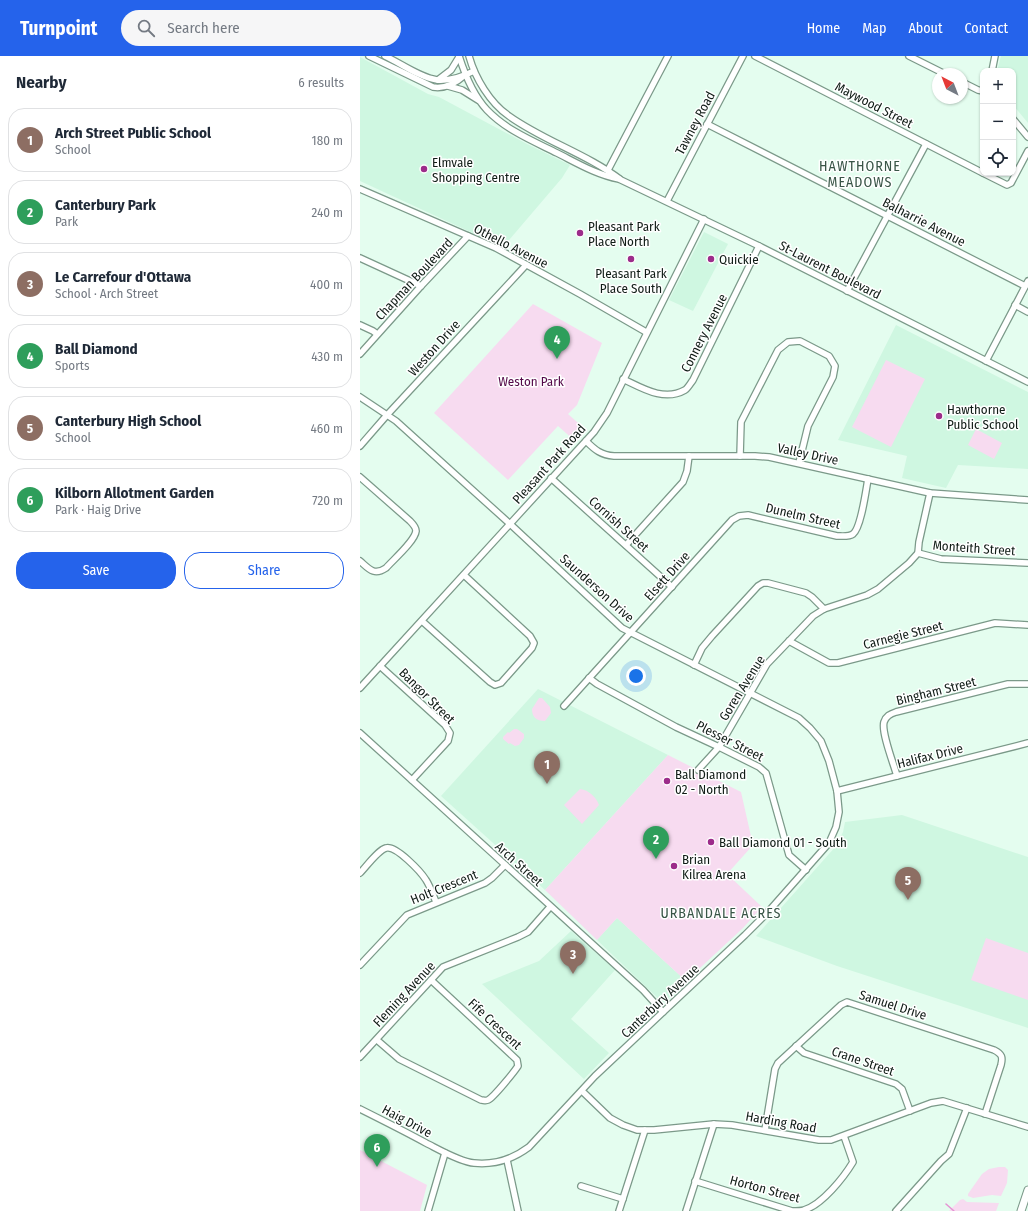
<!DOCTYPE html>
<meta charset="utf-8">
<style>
:root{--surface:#fff;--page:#f6f6f7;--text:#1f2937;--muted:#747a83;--line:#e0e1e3;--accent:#2563eb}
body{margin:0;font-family:"Fira Sans Condensed",sans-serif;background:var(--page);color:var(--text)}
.controls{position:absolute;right:12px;top:12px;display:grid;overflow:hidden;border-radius:8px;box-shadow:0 1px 3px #0004}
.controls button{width:36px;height:36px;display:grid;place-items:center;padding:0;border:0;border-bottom:1px solid var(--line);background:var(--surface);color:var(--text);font:20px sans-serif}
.compass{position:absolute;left:572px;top:12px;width:36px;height:36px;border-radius:50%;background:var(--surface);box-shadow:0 1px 3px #0004;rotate:318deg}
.you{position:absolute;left:276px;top:620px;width:14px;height:14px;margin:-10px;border:3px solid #fff;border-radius:50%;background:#1a73e8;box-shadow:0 0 0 6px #1a73e833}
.badge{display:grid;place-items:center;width:26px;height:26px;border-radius:50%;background:var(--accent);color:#fff;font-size:13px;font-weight:700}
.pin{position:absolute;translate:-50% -33px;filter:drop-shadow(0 1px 2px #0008)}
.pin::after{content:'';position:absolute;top:21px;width:14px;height:12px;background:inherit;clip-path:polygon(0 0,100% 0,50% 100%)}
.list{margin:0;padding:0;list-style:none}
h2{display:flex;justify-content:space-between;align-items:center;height:52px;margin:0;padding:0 16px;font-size:17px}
h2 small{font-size:13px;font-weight:400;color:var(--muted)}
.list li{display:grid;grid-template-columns:26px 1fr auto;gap:12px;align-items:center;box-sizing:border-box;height:64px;margin:0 8px 8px;padding:0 8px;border:1px solid var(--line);border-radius:16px}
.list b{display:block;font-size:15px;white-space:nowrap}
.list p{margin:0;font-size:13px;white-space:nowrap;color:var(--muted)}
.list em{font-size:13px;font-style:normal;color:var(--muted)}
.actions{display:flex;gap:8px;padding:12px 16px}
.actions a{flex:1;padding:9px 0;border:1px solid var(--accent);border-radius:16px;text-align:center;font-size:14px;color:var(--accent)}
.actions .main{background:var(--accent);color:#fff}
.icon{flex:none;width:22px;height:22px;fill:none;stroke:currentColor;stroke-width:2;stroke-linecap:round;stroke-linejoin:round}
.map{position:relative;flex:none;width:668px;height:1155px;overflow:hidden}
header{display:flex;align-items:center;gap:24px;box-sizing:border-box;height:56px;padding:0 20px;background:var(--accent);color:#fff}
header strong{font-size:19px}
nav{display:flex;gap:22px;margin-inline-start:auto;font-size:14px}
.search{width:280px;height:36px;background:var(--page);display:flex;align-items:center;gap:10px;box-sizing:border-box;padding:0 14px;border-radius:22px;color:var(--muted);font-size:15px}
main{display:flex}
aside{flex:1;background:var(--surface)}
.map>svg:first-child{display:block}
.built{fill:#cff7e1}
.green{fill:#f7dbf0}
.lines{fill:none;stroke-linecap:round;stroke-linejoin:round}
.stream{stroke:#e593d3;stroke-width:1.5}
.minor-casing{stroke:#7b9989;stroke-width:8}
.major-casing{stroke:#7b9989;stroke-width:9}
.minor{stroke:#fff;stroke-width:5.5}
.major{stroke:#fff;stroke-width:7}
.poi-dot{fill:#9c2c8a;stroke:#fff;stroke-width:1.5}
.labels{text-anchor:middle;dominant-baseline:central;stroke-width:3;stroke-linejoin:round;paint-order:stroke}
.street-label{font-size:13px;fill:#101c16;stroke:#fff}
.poi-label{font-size:13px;fill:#101c16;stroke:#fff;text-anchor:start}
.park-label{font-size:13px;fill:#530848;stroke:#fff}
.neighbourhood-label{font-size:14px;letter-spacing:1px;fill:#395547;stroke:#fff}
</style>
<header>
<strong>Turnpoint</strong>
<div class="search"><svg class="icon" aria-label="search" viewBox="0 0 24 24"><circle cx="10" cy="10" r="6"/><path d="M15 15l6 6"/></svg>Search here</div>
<nav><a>Home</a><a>Map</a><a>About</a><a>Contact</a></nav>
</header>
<main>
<aside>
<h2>Nearby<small>6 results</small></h2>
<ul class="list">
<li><span class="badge" style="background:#8d6e63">1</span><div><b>Arch Street Public School</b><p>School</p></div><em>180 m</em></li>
<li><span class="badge" style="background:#2e9e5b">2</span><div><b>Canterbury Park</b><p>Park</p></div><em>240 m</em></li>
<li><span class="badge" style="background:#8d6e63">3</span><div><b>Le Carrefour d'Ottawa</b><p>School · Arch Street</p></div><em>400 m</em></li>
<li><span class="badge" style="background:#2e9e5b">4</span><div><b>Ball Diamond</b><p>Sports</p></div><em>430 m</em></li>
<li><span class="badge" style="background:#8d6e63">5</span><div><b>Canterbury High School</b><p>School</p></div><em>460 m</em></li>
<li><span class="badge" style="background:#2e9e5b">6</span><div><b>Kilborn Allotment Garden</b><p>Park · Haig Drive</p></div><em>720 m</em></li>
</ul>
<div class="actions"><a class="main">Save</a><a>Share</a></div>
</aside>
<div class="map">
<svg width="668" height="1155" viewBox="0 0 668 1155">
<rect width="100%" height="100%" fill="#e4fdef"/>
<g class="built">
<path d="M641 0H668V67L653 49V15H637Z"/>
<path d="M0 1 68 38 79 41 167 88 210 109 202 122 143 191 0 125Z"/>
<path d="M344 176 368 188 333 255 309 244Z"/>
<path d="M536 269 668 336V413L598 409 586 432 542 422 547 400 478 384Z"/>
<path d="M178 633 308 699 185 834 81 740Z"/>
<path d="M542 759 668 801V972L477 910 396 880 477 789 483 776 485 766Z"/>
<path d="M257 862 326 925 303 947 237 884Z"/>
<path d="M211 875 255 914 211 963 249 997 224 1023 122 928 179 905Z"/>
</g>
<g class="green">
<path d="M173 248 242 287 217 349 208 358 226 374 215 385 198 370 148 424 74 357Z"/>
<path d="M526 304 565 323 531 391 492 371Z"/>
<path d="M616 373 642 387 634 403 608 389Z"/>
<path d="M179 642H182L190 651 191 657 185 665C176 665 172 661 172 653Z"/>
<path d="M154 673H157L164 678V682L159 689 155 690 150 687 149 688 143 683V681L148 676 149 677Z"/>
<path d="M308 699 381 736 393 789 367 818 402 851 383 872 326 925 257 862 237 884 185 834Z"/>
<path d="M220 733C229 734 236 741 239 749L222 768 204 749Z"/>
<path d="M626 882 668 897V944L611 924Z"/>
<path d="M0 1094 67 1129 60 1155H0Z"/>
<path d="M639 1111H645L648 1114 647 1127 641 1140 632 1139 613 1142 608 1140V1138L622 1118 629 1113Z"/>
<path d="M603 1143 607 1146 639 1147 636 1155H589L600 1144Z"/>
</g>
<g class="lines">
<path class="stream" d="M586 1148 594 1155"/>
<g class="minor-casing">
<g id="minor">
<path d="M9 0 73 31C85 33 96 27 105 19"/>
<path d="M25 0C42 8 59 21 77 24 89 25 104 20 114 15"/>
<path d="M99 0C105 19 113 39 127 54 146 74 173 85 197 97 217 107 237 119 259 123"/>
<path d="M109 0C115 22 130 47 149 60 184 85 227 98 261 124L399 190 668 326"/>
<path d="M395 0 623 117"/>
<path d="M549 0 585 18"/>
<path d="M632 15 635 0"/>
<path d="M78 24 91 14 99 1"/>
<path d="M602 26 618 34 623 35"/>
<path d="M88 30 102 34 118 44"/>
<path d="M653 63 668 81"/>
<path d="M347 68 665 230"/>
<path d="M248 114 308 0"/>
<path d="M623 117 647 129 651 127 668 95"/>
<path d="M0 133 136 192 220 238 286 276"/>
<path d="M307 145 383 0"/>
<path d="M0 202 61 230"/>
<path d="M487 235 566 88"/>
<path d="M655 249 668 256"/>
<path d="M0 269 13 275 17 278"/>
<path d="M0 298 61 230 108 180"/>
<path d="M626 305 668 225"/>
<path d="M263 323C282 332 304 346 325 334 328 332 330 328 333 324L399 190"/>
<path d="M0 341 36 365 149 467 262 572 439 662 450 672 461 685 469 705 477 735 479 756 476 771 469 787 408 856 385 879 235 1020 169 1091C153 1103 134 1109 114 1107 100 1106 78 1093 66 1087 44 1075 22 1064 0 1053"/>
<path d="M226 385C235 394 241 399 254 400H395L409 401 570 437 668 444"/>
<path d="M0 390 27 359 166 209"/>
<path d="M380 400 381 366 418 294 428 286 440 285 469 300 475 310 473 321 448 370 439 407"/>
<path d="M0 421 50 465C53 468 56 471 56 475 55 485 33 504 26 512 14 520 9 513 0 505"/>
<path d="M191 422 312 531"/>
<path d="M266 489 323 426 327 415 329 400"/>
<path d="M558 497 581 503 668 507"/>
<path d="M62 565 130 626 135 629 141 627 172 592 174 587 170 580 104 519"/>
<path d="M429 585 469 607H478L635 567 668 569"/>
<path d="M334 609 342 592 352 580 398 530 403 527H408L446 537 452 541 464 553"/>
<path d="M20 610 85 669 90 677 88 685 52 724"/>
<path d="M229 622 237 628 316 671 359 691 399 711 406 717 429 799 446 814"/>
<path d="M0 632 234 376 247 357 344 163"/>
<path d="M204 650 372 464 379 460 388 459 477 480C482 480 489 481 493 478 501 472 506 434 508 423"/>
<path d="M0 677 283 934 303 956"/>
<path d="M338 714 359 691 407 608 453 560 464 553 507 539 518 533 549 507 558 497 559 486 570 437"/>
<path d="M537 720C534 709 521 676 524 666 526 660 530 658 536 656L648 628H668"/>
<path d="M477 735 668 687"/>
<path d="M0 817C6 811 18 794 26 792 36 789 61 816 66 824 70 830 73 839 76 846"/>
<path d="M0 909 47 859 125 827 132 822 145 809"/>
<path d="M17 984 39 1003 121 1044C123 1044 126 1045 128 1044 134 1041 154 1016 158 1010L157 1004 71 924"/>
<path d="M436 990 444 997 536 1028 542 1033 550 1055"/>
<path d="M0 1001 83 911 158 881 168 876 190 851"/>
<path d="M222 1035 250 1062 263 1069 277 1074H294L354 1068 372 1069 459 1084H471L571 1047 583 1045 668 1071"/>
<path d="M405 1074 415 1013 418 1007 481 949 487 946 634 994C642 998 643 1001 641 1009L625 1058"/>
<path d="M147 1104 158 1155"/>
<path d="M335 1125 432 1155C436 1155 441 1155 444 1154 462 1149 484 1121 493 1106L484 1080"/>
<path d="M221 1130 263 1143"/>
<path d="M68 1155 85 1097"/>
<path d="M259 1155 285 1074"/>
<path d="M326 1155 354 1068"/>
<path d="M536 1155 581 1105 589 1098 607 1052"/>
</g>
</g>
<g class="major-casing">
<path id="major" d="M661 1155 668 1134"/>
</g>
<use href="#minor" class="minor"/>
<use href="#major" class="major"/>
</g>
<g class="poi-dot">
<circle cx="64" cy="113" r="4"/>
<circle cx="220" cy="177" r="4"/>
<circle cx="271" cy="203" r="4"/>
<circle cx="351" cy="203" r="4"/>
<circle cx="579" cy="360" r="4"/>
<circle cx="307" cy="725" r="4"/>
<circle cx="351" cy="786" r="4"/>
<circle cx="314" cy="810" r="4"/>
</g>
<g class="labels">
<g class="street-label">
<text transform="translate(514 49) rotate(27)">Maywood Street</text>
<text transform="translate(335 67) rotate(-62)">Tawney Road</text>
<text transform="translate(564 166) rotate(27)">Balharrie Avenue</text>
<text transform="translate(151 190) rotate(27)">Othello Avenue</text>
<text transform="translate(470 214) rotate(27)">St-Laurent Boulevard</text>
<text transform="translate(54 223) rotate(-47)">Chapman Boulevard</text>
<text transform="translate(344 277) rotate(-63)">Connery Avenue</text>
<text transform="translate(74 292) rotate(-48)">Weston Drive</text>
<text transform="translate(448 398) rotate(12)">Valley Drive</text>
<text transform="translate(189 408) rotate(-48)">Pleasant Park Road</text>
<text transform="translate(443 460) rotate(13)">Dunelm Street</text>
<text transform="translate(259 468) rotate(42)">Cornish Street</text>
<text transform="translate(614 492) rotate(4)">Monteith Street</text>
<text transform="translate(307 520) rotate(-48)">Elsett Drive</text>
<text transform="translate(237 532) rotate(42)">Saunderson Drive</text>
<text transform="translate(543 579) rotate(-14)">Carnegie Street</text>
<text transform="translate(382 632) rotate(-58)">Goren Avenue</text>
<text transform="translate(576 635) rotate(-14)">Bingham Street</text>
<text transform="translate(67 640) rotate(45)">Bangor Street</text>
<text transform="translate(370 685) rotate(27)">Plesser Street</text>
<text transform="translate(570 700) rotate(-14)">Halifax Drive</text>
<text transform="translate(159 808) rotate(42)">Arch Street</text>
<text transform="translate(84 831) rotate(-22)">Holt Crescent</text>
<text transform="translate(44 938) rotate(-47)">Fleming Avenue</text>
<text transform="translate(300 945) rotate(-43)">Canterbury Avenue</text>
<text transform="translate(533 949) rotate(18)">Samuel Drive</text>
<text transform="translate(135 968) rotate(43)">Fife Crescent</text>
<text transform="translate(503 1005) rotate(19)">Crane Street</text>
<text transform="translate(47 1065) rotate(28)">Haig Drive</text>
<text transform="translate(421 1066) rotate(10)">Harding Road</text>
<text transform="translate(405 1133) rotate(15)">Horton Street</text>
</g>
<g class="poi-label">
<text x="72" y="106">Elmvale<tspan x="72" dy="15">Shopping Centre</tspan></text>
<text x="228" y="170">Pleasant Park<tspan x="228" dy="15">Place North</tspan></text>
<text x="359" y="203">Quickie</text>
<text x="271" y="217" text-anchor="middle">Pleasant Park<tspan x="271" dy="15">Place South</tspan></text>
<text x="587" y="353">Hawthorne<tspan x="587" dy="15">Public School</tspan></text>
<text x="315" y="718">Ball Diamond<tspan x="315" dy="15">02 - North</tspan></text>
<text x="359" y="786">Ball Diamond 01 - South</text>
<text x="322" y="803">Brian<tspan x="322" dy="15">Kilrea Arena</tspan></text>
</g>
<g class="park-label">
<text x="171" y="325">Weston Park</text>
</g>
<g class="neighbourhood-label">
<text x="500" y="110">HAWTHORNE<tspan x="500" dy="16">MEADOWS</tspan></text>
<text x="361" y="857">URBANDALE ACRES</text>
</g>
</g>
</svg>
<div class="controls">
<button>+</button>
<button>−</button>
<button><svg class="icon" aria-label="locate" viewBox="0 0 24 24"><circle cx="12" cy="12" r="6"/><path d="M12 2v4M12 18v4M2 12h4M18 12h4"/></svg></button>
</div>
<svg class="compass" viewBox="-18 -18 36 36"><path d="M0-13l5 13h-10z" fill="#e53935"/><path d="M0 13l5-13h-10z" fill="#747a83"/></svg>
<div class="you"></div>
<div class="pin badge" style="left:187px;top:728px;background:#8d6e63">1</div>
<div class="pin badge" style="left:296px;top:803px;background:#2e9e5b">2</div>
<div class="pin badge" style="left:213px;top:918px;background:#8d6e63">3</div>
<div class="pin badge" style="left:197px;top:303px;background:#2e9e5b">4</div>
<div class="pin badge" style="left:548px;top:844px;background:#8d6e63">5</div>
<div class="pin badge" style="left:17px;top:1111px;background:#2e9e5b">6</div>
</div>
</main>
